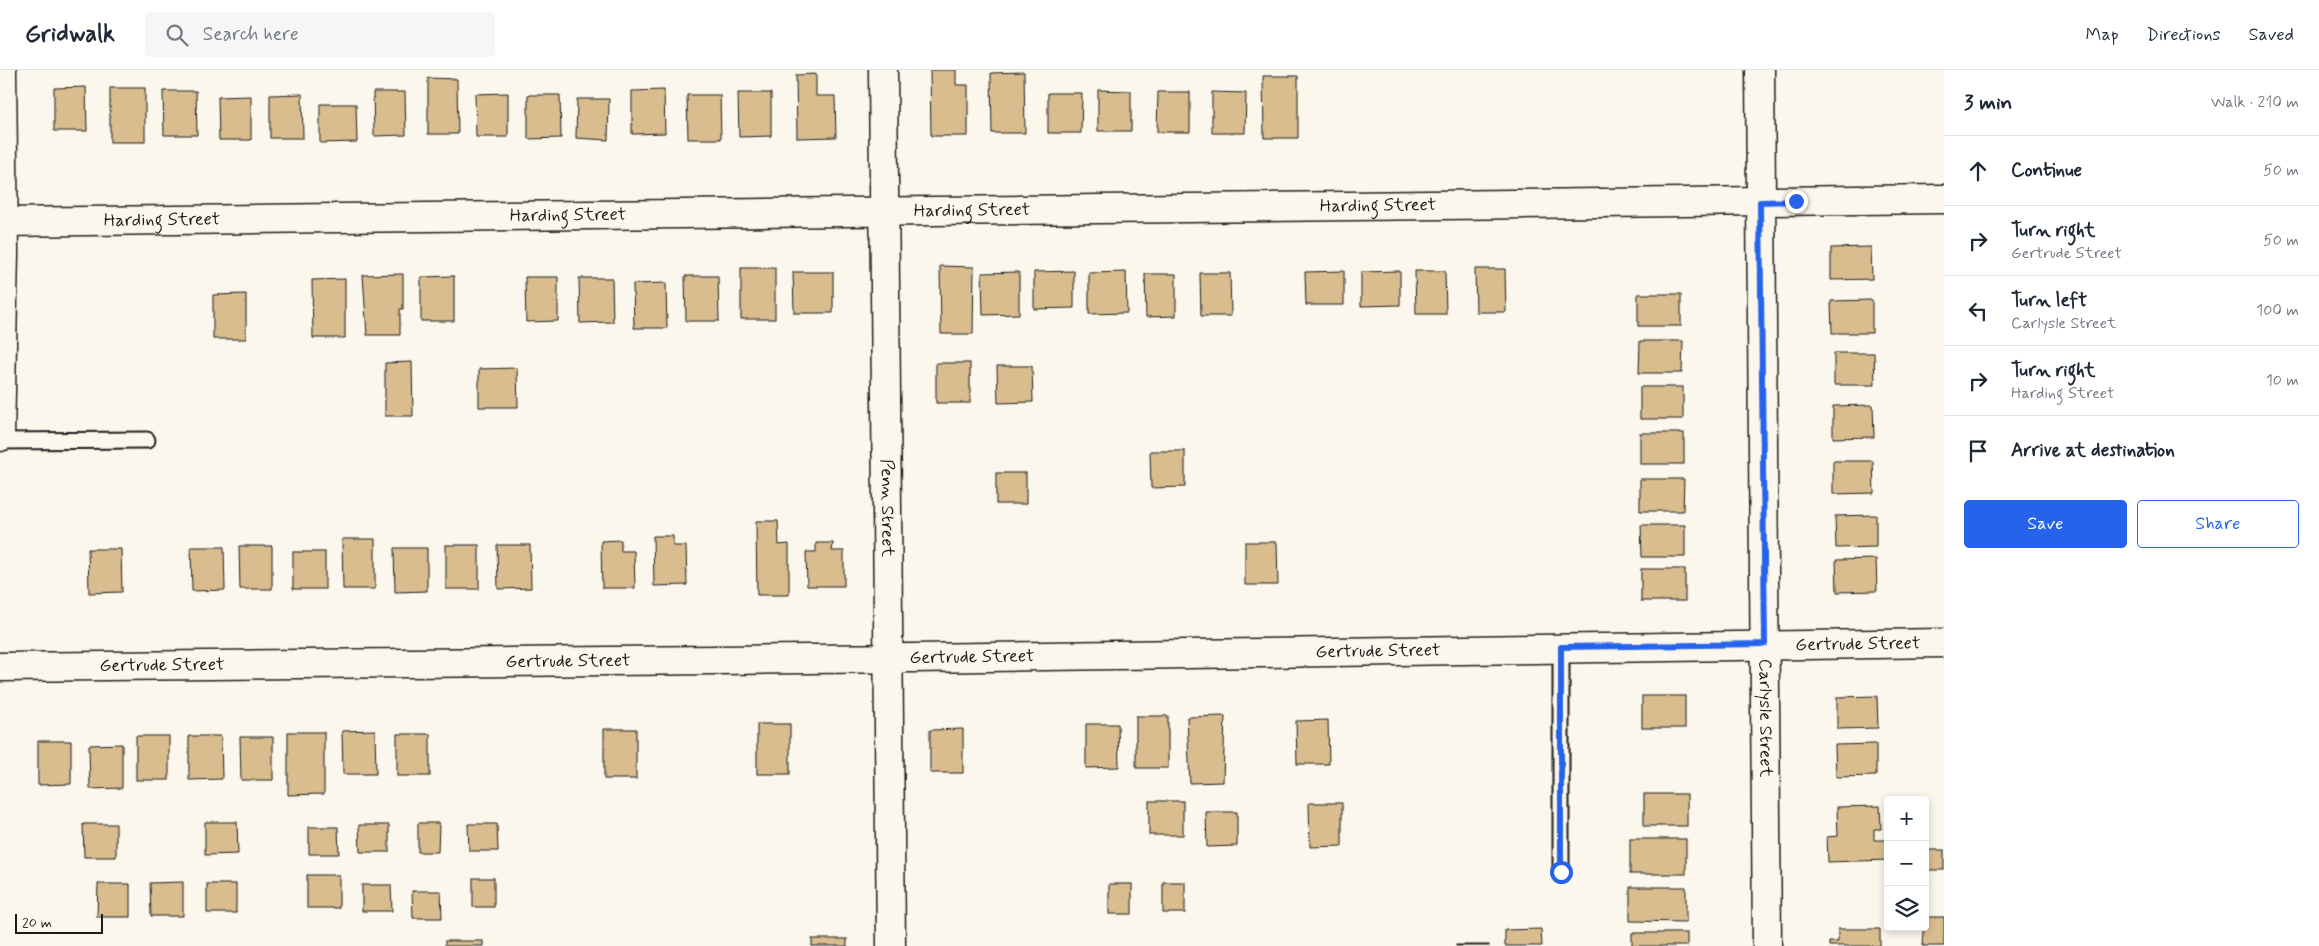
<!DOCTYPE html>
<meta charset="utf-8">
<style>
:root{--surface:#fff;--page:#f6f6f7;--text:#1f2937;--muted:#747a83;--line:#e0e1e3;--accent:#2563eb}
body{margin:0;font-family:Mynerve,sans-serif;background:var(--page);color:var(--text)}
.controls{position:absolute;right:15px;bottom:15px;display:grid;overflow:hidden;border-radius:5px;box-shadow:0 2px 8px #0003}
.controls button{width:45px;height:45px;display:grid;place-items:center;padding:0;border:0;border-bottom:1px solid var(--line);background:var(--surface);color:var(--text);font:25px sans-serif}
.scale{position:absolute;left:15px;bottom:12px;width:88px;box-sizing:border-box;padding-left:5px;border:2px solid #1c1c1c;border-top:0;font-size:14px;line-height:18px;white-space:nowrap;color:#1c1c1c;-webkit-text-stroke:4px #fbf7ec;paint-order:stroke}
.stop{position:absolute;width:15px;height:15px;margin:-11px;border:4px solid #2563eb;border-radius:50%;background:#fff}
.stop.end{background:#2563eb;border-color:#fff;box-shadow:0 1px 5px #0008}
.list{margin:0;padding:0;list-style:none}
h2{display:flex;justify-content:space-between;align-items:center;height:65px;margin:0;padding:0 20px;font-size:21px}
h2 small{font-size:16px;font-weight:400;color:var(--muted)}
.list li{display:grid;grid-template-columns:32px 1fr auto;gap:15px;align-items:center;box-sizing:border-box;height:70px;padding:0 20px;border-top:1px solid var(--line)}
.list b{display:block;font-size:19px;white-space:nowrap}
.list p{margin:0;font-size:16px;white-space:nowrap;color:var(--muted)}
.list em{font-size:16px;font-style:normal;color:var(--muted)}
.actions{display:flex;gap:10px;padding:15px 20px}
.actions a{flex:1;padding:11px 0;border:1px solid var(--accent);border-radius:5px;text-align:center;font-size:18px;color:var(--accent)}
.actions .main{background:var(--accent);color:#fff}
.icon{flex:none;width:28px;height:28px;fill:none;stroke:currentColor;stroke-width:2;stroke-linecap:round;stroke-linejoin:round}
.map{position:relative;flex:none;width:1944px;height:876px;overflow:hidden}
header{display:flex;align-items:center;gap:30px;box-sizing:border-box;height:70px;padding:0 25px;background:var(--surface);border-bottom:1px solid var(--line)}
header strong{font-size:24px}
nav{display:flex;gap:28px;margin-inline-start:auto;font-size:18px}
.search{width:350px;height:45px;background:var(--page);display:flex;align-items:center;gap:12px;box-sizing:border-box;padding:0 18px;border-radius:5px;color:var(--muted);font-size:19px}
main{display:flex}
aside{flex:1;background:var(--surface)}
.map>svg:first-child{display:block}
.building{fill:#dabd8e;stroke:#1c1c1c}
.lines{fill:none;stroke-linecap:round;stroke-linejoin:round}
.service-casing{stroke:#1c1c1c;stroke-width:19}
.minor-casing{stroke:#1c1c1c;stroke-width:31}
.tertiary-casing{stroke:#1c1c1c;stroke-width:31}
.service{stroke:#fbf7ec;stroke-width:15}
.minor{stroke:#fbf7ec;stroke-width:28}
.tertiary{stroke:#fbf7ec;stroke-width:28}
.route{stroke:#2563eb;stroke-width:6}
.labels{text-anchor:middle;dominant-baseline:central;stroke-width:4;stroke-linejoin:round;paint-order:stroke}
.street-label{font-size:18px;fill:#1c1c1c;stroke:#fbf7ec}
</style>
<header>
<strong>Gridwalk</strong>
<div class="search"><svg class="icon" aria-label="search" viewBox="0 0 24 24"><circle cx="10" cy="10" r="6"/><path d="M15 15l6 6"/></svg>Search here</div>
<nav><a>Map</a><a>Directions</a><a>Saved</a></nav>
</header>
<main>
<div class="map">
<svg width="1944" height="876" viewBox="0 0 1944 876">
<rect width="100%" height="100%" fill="#fbf7ec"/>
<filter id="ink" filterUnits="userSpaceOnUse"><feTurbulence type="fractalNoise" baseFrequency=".02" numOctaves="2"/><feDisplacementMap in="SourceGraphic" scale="10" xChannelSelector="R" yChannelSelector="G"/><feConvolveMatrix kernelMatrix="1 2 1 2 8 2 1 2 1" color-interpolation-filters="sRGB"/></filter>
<g filter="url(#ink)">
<g class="building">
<path d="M930 0H956V15H968V66H931Z"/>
<path d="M1024 2 1025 63H992L991 3Z"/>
<path d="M816 4V26H835L836 67 797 68 796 5Z"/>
<path d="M1263 6H1298V68H1264Z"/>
<path d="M428 8 457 9 458 64H428Z"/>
<path d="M86 17 87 61H54V18Z"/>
<rect x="110" y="18" width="35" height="54"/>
<path d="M664 20 665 63 632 64V21Z"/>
<path d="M1098 20 1131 21V61H1098Z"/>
<path d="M163 21H196L197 65H164Z"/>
<path d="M373 22H405L406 65 374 66Z"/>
<path d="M1158 22H1190V62H1157Z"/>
<path d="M1212 22 1246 23 1245 63H1212Z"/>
<path d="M508 23V67H476L475 24Z"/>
<path d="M738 23H771V66L739 67Z"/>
<path d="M1048 23H1082L1081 63H1048Z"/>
<path d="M302 24 303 68H270V25Z"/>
<path d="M528 25H560L561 68 528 69Z"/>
<path d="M687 25H720L721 69H688Z"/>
<path d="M251 26V70H219L218 27Z"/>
<path d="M577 29H609L608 70 576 68Z"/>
<path d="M320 34H356L357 72 320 73Z"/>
<path d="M1871 177 1872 209 1831 210V178Z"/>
<path d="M940 196 974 197 973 264H941Z"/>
<rect x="741" y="198" width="34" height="51"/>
<path d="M1475 199H1505L1506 242H1476Z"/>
<path d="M1074 201V238L1034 239V202Z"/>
<path d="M1344 201V235H1306L1305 202Z"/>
<path d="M1400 201V235L1361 236V202Z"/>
<path d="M1415 201H1445L1446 244H1416Z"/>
<path d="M793 202H833V243H794Z"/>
<path d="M1019 202V244L983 245 982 203Z"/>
<path d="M1126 202 1127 243 1089 244V203Z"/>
<path d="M1200 203H1230L1231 246H1201Z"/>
<path d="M403 204V239H400V265H367L363 205Z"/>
<path d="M1145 204H1176V246L1146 247Z"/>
<path d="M454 206V251H421V207Z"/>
<path d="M685 206H718L719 251H686Z"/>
<path d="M525 207H558V251L526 252Z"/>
<path d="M579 208H612L613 252 580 253Z"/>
<path d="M345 209V268H313L312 210Z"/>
<path d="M666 213 667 258H634L633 214Z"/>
<path d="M246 224V269H213V225Z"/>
<rect x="1638" y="224" width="43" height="32"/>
<path d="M1872 230V263H1832L1831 231Z"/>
<path d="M1640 271H1683L1682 303H1639Z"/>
<path d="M1834 283H1874L1875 315H1834Z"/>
<path d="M412 292 413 346H385V293Z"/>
<rect x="936" y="293" width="34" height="40"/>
<path d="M997 296H1032L1033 332 998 333Z"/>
<path d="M517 298 518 337H479V299Z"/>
<rect x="1640" y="317" width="43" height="32"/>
<path d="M1873 335 1874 367 1833 368V336Z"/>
<rect x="1640" y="363" width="44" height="31"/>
<path d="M1150 381H1185V417L1151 418Z"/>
<path d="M1833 391H1873L1874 423 1833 424Z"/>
<rect x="996" y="403" width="30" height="31"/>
<path d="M1640 409H1684L1683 441H1640Z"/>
<path d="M1876 445V477L1836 478 1835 446Z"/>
<path d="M756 451H778L779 475 789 474V525H757Z"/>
<path d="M1641 455H1685V487H1642Z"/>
<path d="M653 466H673V476H686L687 515 654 516Z"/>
<path d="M342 469H375V519H343Z"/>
<path d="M621 470V481H634L635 518H602L601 471Z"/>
<path d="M1245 472H1277L1278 515H1245Z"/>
<path d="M816 473H833L832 481H844V516H807L806 482H816Z"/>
<rect x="446" y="475" width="33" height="44"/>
<path d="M497 475H530L531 518 498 519Z"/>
<path d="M239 476H272V519H240Z"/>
<path d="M191 477H224L225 520 192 521Z"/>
<path d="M394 478H427V521L395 522Z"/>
<path d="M88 479H121L122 522 89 523Z"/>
<rect x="293" y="482" width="32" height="37"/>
<path d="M1876 489 1877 521 1837 522 1836 490Z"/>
<rect x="1641" y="499" width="44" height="32"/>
<rect x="1642" y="626" width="43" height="32"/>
<path d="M1877 626 1878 658 1837 659V627Z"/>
<rect x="1136" y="646" width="32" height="52"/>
<path d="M1225 646 1223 712 1190 713 1187 647Z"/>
<path d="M1328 650 1329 694H1297L1296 651Z"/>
<rect x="757" y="654" width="33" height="50"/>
<path d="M1086 654H1118L1119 697 1086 698Z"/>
<rect x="604" y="659" width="32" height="50"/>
<path d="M963 659V703H930V660Z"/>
<path d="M375 660 376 704H343L342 661Z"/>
<path d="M288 662H324V724L288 725Z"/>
<rect x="397" y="664" width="33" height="42"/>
<rect x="136" y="666" width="33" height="44"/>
<path d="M189 666H221L222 709 189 710Z"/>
<path d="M240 667H273V710H241Z"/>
<path d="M38 671H71V714L38 715Z"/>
<path d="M122 674V718L90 719 89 675Z"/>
<path d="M1876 674V706L1836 707 1835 675Z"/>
<rect x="1644" y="724" width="43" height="32"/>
<rect x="1149" y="731" width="34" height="34"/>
<path d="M1309 733H1342V776L1310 777Z"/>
<path d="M1880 736 1881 759H1874V770H1887L1888 790 1828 792 1827 767 1838 766 1837 737Z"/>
<path d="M1206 742H1237V776L1207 777Z"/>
<path d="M205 752H237L238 784 205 785Z"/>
<path d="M418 753H439L438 782H418Z"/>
<path d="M83 754H116V787H84Z"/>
<path d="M468 754H497L498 781H469Z"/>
<path d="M359 755H389V782H360Z"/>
<path d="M309 757H338L339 784H309Z"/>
<rect x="1630" y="769" width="56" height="35"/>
<rect x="1925" y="780" width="19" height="20"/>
<rect x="307" y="805" width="32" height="33"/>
<rect x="473" y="808" width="21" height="29"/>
<path d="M183 812V846H151L150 813Z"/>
<rect x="1163" y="812" width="22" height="31"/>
<path d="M98 814H130V847H97Z"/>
<rect x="207" y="814" width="29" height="29"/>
<rect x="1109" y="814" width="23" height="30"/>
<path d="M362 815H391L392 841H362Z"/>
<path d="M1630 817H1686V852L1630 851Z"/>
<path d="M412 821H441L442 848H413Z"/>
<path d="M1925 847H1944V876H1923Z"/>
<path d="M1541 859 1542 876H1505V860Z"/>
<path d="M1838 859H1880V876H1829V872H1838Z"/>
<rect x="1632" y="863" width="55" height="13"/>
<rect x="812" y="869" width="35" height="7"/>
<rect x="445" y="871" width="38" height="5"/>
<rect x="1456" y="875" width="33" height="1"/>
</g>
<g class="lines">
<g class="service-casing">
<g id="service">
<path d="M0 371 147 370"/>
<path d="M1561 802V577"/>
</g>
</g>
<g class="minor-casing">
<g id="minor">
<path id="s1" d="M883 0 891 876"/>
<path id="s2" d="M0 152 1944 129"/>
<path d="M0 367 4 184 2 0"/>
<path id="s3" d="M0 597 913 588 1944 573"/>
</g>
</g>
<g class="tertiary-casing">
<g id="tertiary">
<path id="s4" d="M1760 0 1767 876"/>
</g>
</g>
<use href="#service" class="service"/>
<use href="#minor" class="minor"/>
<use href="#tertiary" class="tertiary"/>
</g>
</g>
<g class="lines" filter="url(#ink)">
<path class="route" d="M1561 802V577L1765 574 1760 132 1796 131"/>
</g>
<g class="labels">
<g class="street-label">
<text stroke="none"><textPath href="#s2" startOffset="1378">Harding Street</textPath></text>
<text stroke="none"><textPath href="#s2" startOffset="972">Harding Street</textPath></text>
<text stroke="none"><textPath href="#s2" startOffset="568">Harding Street</textPath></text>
<text stroke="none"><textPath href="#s2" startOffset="162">Harding Street</textPath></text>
<text stroke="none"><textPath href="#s1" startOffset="438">Penn Street</textPath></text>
<text stroke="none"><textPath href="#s3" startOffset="1858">Gertrude Street</textPath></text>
<text stroke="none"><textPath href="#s3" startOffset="1378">Gertrude Street</textPath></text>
<text stroke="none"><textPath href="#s3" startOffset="972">Gertrude Street</textPath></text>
<text stroke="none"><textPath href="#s3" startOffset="568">Gertrude Street</textPath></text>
<text stroke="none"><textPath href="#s3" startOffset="162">Gertrude Street</textPath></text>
<text stroke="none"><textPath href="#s4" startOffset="648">Carlysle Street</textPath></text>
</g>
</g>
</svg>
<div class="controls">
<button>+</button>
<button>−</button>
<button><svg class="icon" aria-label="layers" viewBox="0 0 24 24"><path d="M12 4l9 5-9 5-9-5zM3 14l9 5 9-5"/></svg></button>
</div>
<div class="scale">20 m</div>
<div class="stop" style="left:1561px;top:802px"></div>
<div class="stop end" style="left:1796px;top:131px"></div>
</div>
<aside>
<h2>3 min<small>Walk · 210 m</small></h2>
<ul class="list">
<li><svg class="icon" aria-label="ahead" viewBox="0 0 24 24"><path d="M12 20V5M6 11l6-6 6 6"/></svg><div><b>Continue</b></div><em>50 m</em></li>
<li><svg class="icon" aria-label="right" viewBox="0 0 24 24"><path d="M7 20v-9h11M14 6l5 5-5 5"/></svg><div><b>Turn right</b><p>Gertrude Street</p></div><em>50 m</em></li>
<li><svg class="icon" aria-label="left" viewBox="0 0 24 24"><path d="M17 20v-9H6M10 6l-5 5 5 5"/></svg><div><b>Turn left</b><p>Carlysle Street</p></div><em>100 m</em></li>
<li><svg class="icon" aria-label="right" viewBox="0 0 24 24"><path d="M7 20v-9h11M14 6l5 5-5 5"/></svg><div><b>Turn right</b><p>Harding Street</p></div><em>10 m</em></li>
<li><svg class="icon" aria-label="arrive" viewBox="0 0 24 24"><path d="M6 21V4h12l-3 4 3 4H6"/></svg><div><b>Arrive at destination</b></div></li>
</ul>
<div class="actions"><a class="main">Save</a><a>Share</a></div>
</aside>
</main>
